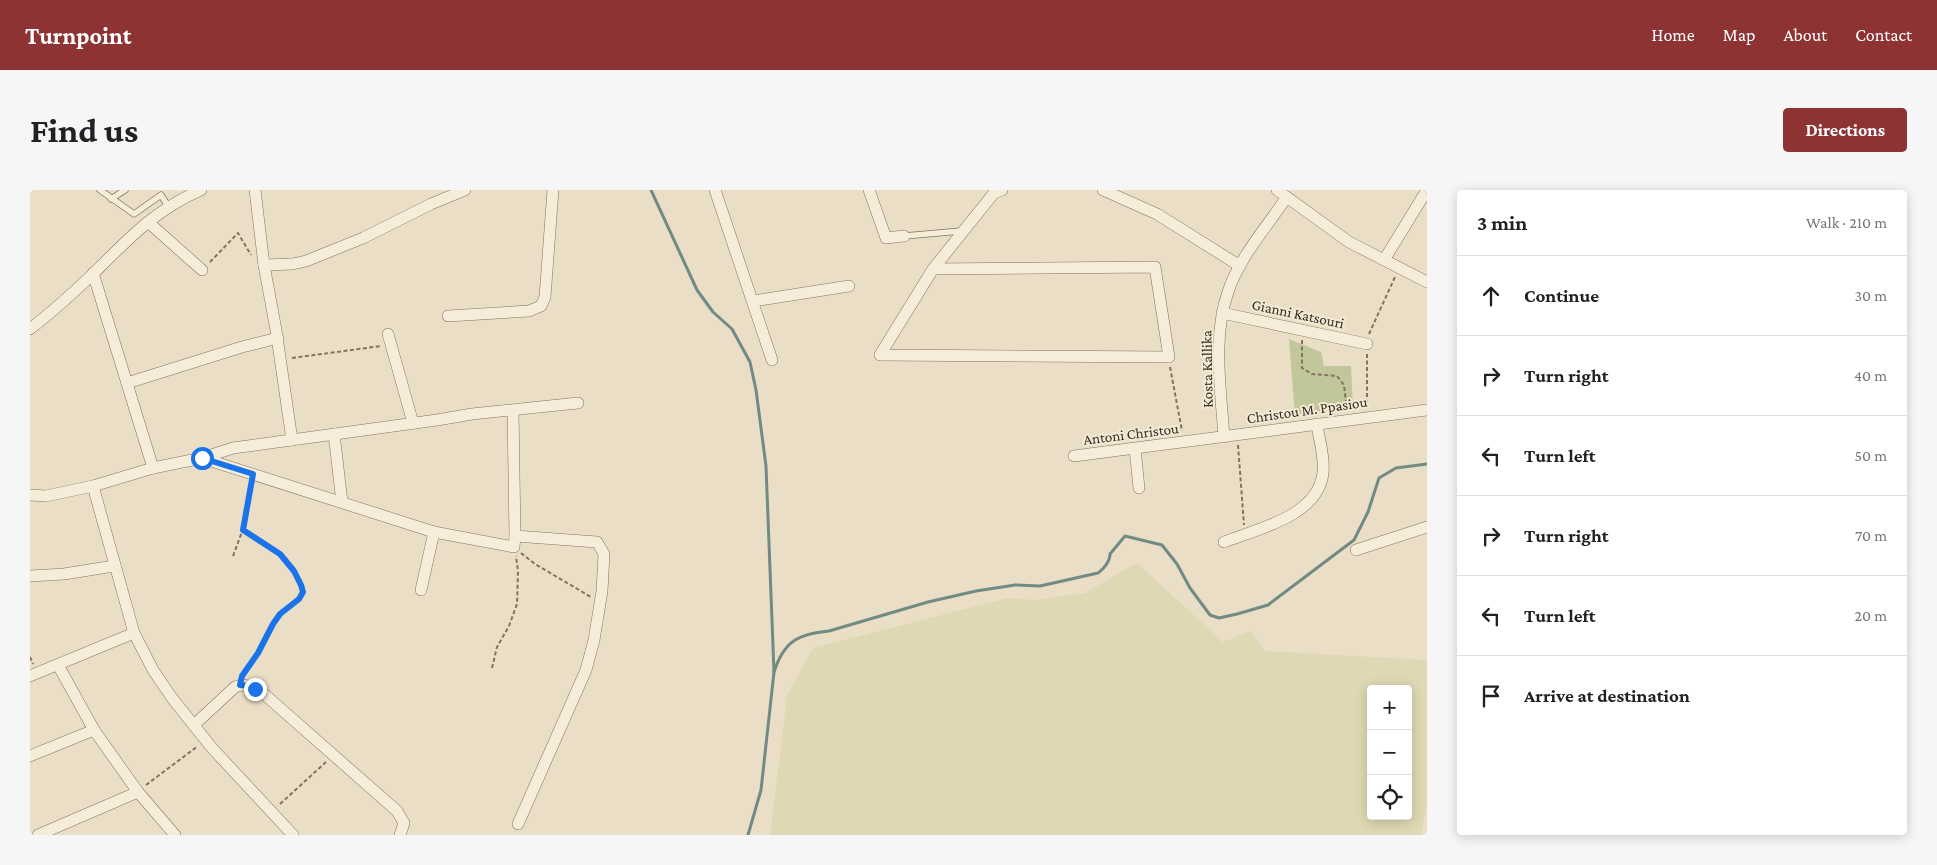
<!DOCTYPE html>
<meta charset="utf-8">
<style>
:root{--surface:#fff;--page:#f6f6f6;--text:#202124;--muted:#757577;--line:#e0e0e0;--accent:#8d3334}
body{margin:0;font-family:"Crimson Pro",serif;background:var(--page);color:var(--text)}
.controls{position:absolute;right:15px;bottom:15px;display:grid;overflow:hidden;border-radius:5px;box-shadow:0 2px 12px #0003}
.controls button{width:45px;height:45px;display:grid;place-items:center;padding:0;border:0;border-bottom:1px solid var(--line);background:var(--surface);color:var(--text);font:25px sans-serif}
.stop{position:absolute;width:15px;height:15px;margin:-11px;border:4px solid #1a73e8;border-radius:50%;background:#fff}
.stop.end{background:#1a73e8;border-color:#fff;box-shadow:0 1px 5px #0008}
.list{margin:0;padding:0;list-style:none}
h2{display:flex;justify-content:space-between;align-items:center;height:65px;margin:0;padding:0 20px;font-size:21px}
h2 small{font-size:16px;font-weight:400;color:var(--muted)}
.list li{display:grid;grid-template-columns:32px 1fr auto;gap:15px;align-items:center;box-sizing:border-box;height:80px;padding:0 20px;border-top:1px solid var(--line)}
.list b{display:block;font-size:19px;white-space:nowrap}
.list em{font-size:16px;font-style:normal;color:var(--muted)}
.icon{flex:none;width:28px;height:28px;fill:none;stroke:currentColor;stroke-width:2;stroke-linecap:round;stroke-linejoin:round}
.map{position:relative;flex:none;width:1397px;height:645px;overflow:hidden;border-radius:5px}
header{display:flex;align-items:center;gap:30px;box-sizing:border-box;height:70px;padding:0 25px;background:var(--accent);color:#fff}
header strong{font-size:24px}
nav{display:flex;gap:28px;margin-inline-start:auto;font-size:18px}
.intro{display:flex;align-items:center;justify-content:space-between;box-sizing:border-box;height:120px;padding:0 30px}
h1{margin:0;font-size:35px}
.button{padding:12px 22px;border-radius:5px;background:var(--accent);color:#fff;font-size:18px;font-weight:700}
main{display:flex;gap:30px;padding:0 30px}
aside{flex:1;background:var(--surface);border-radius:5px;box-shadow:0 2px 12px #0003}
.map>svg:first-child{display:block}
.farmland{fill:#dfd8b4;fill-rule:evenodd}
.green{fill:#c2c79b}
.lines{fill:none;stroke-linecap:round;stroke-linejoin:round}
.stream{stroke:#6f8b84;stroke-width:3}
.service-casing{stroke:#83725e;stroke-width:7}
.minor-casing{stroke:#83725e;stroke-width:12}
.path{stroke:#83725e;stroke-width:2;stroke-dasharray:4 2.5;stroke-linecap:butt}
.service{stroke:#f5edd9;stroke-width:5.5}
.minor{stroke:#f5edd9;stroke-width:11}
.route{stroke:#1a73e8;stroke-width:6}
.labels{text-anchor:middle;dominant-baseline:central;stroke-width:4;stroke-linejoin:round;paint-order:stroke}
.street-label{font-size:15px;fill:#352a20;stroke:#f2ead5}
</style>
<header>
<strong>Turnpoint</strong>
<nav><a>Home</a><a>Map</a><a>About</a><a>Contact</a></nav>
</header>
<div class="intro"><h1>Find us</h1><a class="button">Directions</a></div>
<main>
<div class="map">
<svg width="1397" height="645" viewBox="0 0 1397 645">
<rect width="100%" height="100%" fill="#eadfc6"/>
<path class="farmland" d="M1107 373 1193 452 1220 441 1235 461 1397 470V614L1391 645H740L757 506 783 458 978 408 1004 410 1055 403ZM1341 499H1378V626H1341Z"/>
<path class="green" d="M1259 149 1291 162 1294 176H1321L1323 218 1265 225Z"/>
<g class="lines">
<g class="stream">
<path d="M621 0 667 100 683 122 702 139 720 172 726 200 736 276 744 482 731 600 718 645"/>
<path d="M744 482C754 451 768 444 799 441L898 412 946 401 985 395 1010 396 1068 383C1074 379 1080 371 1080 364L1095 346 1132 355 1147 374 1160 398 1180 425 1189 428 1207 424 1238 415 1324 350 1338 322 1349 288 1366 278 1397 274"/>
</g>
<g class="service-casing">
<g id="service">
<path d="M70 0 104 24 131 5 138 16"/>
<path d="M81 9 95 0"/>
<path d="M874 46 931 41"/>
</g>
</g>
<g class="minor-casing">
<g id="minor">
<path d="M225 0 234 75 246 140 262 250"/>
<path d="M685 0 742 170"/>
<path d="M839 0 856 48 874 46"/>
<path d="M1073 0 1127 24 1210 76"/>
<path d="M1247 0 1319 52 1397 92"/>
<path d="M118 32 172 80"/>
<path d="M1354 70 1397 0"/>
<path d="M234 75 263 74 276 71 333 48 401 14 435 0"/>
<path d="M903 79 850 165 1139 167 1125 77 903 79 964 3 972 0"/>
<path d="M63 83 123 278"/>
<path d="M723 111 819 96"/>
<path d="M1192 123 1337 154"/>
<path d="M418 126 499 121 511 116 515 107 523 0"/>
<path d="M0 139C22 122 43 103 63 84 97 50 126 19 171 0"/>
<path d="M358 144 383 233"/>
<path d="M97 193 212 157 248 148"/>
<path d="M304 244 312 312"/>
<path d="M1194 247C1191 200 1182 148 1198 102 1209 68 1236 38 1256 8"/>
<path d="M1105 259 1109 298"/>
<path d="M1044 266 1397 220"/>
<path d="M172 268 404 342 484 357 485 346 483 221"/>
<path d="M63 296 104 443 123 480 142 508 182 558 263 645"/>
<path d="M0 305 16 306 63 296 123 278 172 268 203 258 407 230 442 224 548 213"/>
<path d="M485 346 567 352 574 364 572 401 564 450 556 480 488 634"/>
<path d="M1194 352C1228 339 1288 326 1293 283 1295 267 1289 250 1287 234"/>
<path d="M1326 360 1397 337"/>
<path d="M0 386 34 384 84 376"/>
<path d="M391 400 404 342"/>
<path d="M28 475 64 540 108 602 145 645"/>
<path d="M0 486 104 443"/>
<path d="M164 535 205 497C216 492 225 498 234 504L367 621 374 633 370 645"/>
<path d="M0 566 64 540"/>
<path d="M8 645 108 602"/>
</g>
</g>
<g class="path">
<path d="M180 72 208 43 221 65"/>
<path d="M1339 144 1365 87"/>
<path d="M1272 150V178L1282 184 1307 186 1314 195 1317 221"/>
<path d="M1337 164V216"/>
<path d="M262 168 351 156"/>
<path d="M1140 177 1152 241"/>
<path d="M1208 255 1214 335"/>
<path d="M491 363 505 374 561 407"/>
<path d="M203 366 213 339 222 294"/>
<path d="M0 467 3 474"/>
<path d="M462 478 467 457 479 436 487 414 488 381 486 366"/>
<path d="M213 485 250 424 269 409 273 402 271 395 263 381 250 364 213 339"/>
<path d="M116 595 168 556"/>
<path d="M250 614 296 572"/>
</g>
<use href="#service" class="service"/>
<use href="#minor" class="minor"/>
</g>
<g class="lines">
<path class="route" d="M172 268 223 284 213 340 250 364 264 381 271 395 273 402 269 409 250 424 243 434 228 463 212 486 210 495 220 496 225 499"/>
</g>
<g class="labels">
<g class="street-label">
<text transform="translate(1268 124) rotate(12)">Gianni Katsouri</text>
<text transform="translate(1177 179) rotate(-91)">Kosta Kallika</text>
<text transform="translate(1277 220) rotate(-8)">Christou M. Ppasiou</text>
<text transform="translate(1101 244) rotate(-7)">Antoni Christou</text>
</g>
</g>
</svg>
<div class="controls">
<button>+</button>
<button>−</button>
<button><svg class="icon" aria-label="locate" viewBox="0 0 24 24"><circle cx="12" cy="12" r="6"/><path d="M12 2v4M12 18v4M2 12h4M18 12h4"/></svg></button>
</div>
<div class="stop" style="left:172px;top:268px"></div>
<div class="stop end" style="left:225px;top:499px"></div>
</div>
<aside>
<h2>3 min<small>Walk · 210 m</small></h2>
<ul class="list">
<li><svg class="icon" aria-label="ahead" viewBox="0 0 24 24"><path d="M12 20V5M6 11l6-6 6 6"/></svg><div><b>Continue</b></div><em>30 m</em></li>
<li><svg class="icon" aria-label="right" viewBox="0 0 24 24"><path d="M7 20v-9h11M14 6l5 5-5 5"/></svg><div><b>Turn right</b></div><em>40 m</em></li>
<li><svg class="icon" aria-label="left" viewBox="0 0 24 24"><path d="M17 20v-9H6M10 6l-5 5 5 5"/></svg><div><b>Turn left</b></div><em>50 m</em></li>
<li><svg class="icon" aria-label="right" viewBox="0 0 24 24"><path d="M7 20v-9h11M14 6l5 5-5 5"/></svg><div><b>Turn right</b></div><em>70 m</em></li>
<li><svg class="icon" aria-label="left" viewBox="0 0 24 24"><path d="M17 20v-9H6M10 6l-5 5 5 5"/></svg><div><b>Turn left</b></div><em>20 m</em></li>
<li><svg class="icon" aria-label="arrive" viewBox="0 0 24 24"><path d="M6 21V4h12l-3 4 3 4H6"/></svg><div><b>Arrive at destination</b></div></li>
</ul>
</aside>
</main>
